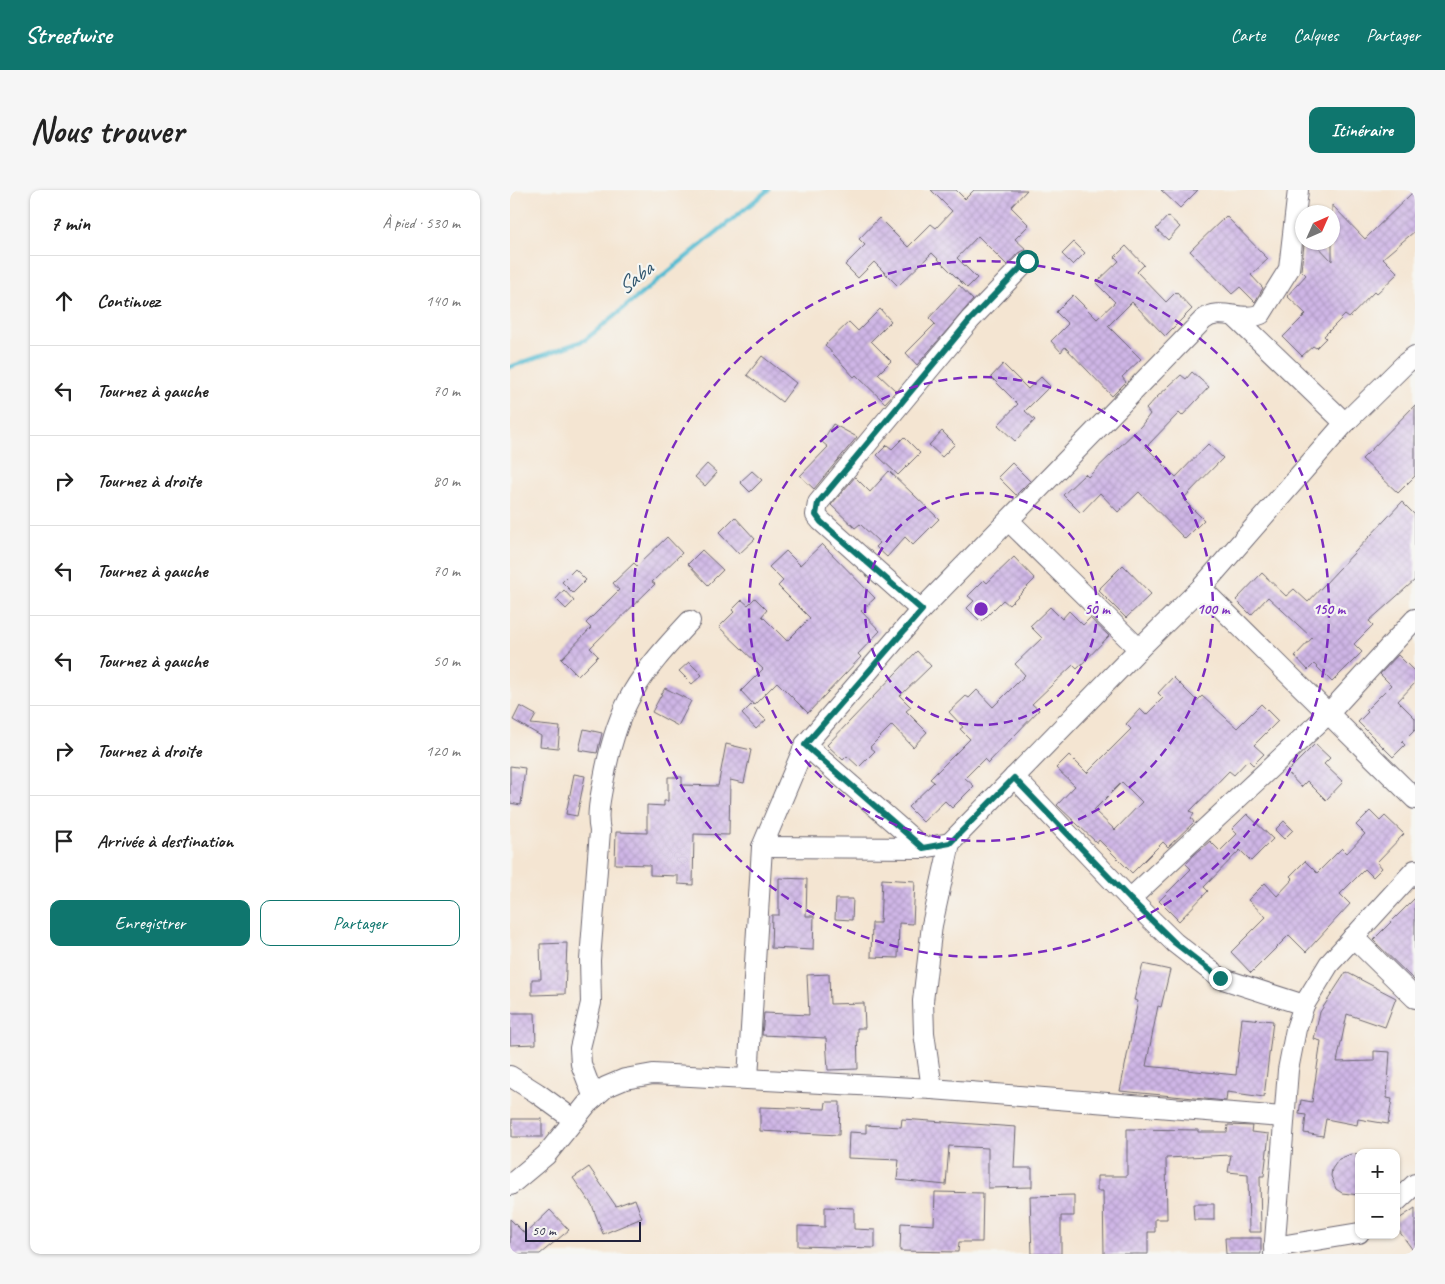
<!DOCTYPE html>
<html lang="fr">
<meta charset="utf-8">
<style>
:root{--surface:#fff;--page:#f6f6f6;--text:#222;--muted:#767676;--line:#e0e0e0;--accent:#0f766e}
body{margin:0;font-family:Caveat,sans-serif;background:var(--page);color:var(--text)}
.controls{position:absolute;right:15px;bottom:15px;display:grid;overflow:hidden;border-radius:10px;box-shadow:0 1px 4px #0004}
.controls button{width:45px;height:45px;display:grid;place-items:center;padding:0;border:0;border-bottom:1px solid var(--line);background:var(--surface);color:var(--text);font:25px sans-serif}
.compass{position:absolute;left:785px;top:15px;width:45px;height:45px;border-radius:50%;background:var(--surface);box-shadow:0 1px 4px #0004;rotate:45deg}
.scale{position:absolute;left:15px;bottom:12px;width:116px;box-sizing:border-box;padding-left:5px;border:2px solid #22223b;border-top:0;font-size:14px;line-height:18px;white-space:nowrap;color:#22223b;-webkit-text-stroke:4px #f6f6f2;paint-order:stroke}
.stop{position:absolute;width:15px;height:15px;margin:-11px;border:4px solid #0f766e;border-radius:50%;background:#fff}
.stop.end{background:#0f766e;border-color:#fff;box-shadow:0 1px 5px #0008}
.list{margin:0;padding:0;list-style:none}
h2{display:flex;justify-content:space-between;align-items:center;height:65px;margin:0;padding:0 20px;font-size:21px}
h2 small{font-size:16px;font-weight:400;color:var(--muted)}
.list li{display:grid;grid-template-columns:32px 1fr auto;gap:15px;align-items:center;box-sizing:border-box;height:90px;padding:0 20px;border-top:1px solid var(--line)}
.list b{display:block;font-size:19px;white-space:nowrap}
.list em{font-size:16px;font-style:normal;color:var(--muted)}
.actions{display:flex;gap:10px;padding:15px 20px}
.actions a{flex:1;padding:11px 0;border:1px solid var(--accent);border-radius:10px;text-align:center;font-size:18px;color:var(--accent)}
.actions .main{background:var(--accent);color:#fff}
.icon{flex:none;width:28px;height:28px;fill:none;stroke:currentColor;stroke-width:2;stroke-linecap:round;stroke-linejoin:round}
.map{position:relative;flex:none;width:905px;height:1064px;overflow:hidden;border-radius:10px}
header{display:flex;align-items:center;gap:30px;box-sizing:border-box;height:70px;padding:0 25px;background:var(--accent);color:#fff}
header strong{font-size:24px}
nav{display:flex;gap:28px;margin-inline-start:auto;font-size:18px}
.intro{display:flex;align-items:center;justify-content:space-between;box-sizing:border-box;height:120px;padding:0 30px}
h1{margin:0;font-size:35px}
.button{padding:12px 22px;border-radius:10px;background:var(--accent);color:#fff;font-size:18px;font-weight:700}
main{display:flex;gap:30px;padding:0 30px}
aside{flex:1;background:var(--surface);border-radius:10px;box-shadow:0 1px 4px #0004}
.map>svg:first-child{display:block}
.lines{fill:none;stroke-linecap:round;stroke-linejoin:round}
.stream{stroke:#54bcd2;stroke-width:4.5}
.building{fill:url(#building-cross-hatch);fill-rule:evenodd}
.minor-casing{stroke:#6c6670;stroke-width:22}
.minor{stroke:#fff;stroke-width:20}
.route{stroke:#0f766e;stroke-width:6}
.ring{fill:none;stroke:#7b2cbf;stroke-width:2.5;stroke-dasharray:9 6}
.labels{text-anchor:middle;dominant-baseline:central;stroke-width:4.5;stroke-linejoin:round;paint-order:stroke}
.water-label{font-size:22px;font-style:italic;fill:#345870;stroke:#f6f6f2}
.centre{fill:#7b2cbf;stroke:#f6f6f2;stroke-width:2.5}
.ring-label{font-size:15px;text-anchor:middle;font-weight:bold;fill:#7b2cbf;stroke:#f6f6f2;stroke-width:4.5;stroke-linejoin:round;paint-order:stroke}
</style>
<header>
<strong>Streetwise</strong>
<nav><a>Carte</a><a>Calques</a><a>Partager</a></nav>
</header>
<div class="intro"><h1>Nous trouver</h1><a class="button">Itinéraire</a></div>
<main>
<aside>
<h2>7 min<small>À pied · 530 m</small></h2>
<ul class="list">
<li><svg class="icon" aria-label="ahead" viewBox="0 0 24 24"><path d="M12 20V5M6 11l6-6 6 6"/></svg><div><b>Continuez</b></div><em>140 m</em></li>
<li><svg class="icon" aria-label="left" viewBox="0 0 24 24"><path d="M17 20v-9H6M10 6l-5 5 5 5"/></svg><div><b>Tournez à gauche</b></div><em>70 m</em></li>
<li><svg class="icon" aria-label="right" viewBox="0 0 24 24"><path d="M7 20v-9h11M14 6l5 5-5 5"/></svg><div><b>Tournez à droite</b></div><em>80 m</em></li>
<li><svg class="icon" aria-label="left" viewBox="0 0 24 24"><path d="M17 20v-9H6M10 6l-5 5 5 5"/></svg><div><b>Tournez à gauche</b></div><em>70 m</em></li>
<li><svg class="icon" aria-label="left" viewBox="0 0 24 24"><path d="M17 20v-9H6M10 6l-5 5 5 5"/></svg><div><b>Tournez à gauche</b></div><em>50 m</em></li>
<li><svg class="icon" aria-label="right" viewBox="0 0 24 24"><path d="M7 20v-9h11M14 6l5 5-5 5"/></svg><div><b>Tournez à droite</b></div><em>120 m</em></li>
<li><svg class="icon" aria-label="arrive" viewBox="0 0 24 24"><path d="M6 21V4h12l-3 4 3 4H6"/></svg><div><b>Arrivée à destination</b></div></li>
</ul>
<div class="actions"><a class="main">Enregistrer</a><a>Partager</a></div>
</aside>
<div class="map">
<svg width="905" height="1064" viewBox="0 0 905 1064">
<defs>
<pattern id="building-cross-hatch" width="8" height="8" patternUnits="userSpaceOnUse" patternTransform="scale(1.25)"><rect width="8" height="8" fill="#cfb6e6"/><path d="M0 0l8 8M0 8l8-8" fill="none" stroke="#b19cc6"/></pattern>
</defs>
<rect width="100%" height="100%" fill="#f6f6f2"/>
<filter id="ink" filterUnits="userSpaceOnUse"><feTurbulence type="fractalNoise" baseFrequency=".02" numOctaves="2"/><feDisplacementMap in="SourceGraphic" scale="10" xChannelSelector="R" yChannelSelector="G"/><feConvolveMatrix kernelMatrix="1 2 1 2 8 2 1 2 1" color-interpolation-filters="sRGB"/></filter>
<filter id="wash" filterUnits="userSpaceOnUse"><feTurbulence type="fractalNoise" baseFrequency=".0096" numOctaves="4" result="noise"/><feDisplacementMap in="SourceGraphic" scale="20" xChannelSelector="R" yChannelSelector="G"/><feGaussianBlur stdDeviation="1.12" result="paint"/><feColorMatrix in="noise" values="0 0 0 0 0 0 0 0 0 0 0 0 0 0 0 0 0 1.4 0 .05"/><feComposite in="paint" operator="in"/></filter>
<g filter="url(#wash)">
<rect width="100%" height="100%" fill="#f4e5d2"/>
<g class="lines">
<path class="stream" d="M0 177 75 150 258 0"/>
</g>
<g id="blocks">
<g class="building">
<path d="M421 0H446L455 9 464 0H517L501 17 519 35 505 49 516 59 508 63 497 75 468 46 447 68 467 88 457 98 422 63 388 96 364 72 348 88 335 75 355 55 349 49 369 28 398 57 421 34 426 38 442 21Z"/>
<path d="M651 0H688L670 18Z"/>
<path d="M905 0V41L873 68 888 83 866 104 864 102 839 128 835 125 814 146 816 148 806 158 803 156 792 166 773 147 796 124 777 106 796 85 791 80 794 55 797 52H804L822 71V15L855 49Z"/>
<path d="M658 26 670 37 658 50 646 39Z"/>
<path d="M716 26 758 69 741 85 753 98 745 112 730 97 722 104 680 61Z"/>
<path d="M564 52 575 63 563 75 552 64Z"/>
<path d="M616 56 634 75 627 82 656 112 666 102 682 119 655 146 622 112 598 136 631 169 612 187 616 192 602 206 555 157 551 162 541 151 558 134 546 122 563 105 587 129 605 112 586 93 609 71 605 67Z"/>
<path d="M449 95 463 110 407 175 396 163 425 134 419 128Z"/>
<path d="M370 119 381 131 361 151 381 171 368 184 386 201 375 213 346 185 344 187 315 155 339 132 348 141Z"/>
<path d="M252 166 286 193 272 212 237 185Z"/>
<path d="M493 174 518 199 531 187 540 196 515 221 525 230 505 251 488 235 508 214 481 187Z"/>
<path d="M682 182 699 197 672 226 669 223 636 257 666 287 698 254 713 268 673 309 694 330 675 349 629 302 608 322 590 303 571 323 553 305 575 284 578 287 631 236 640 224 636 219 647 207 671 185 676 189Z"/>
<path d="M905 215V286L888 303 852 269Z"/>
<path d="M323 234 347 247 304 299 290 286 318 257 312 252Z"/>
<path d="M432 241 445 254 432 267 419 255Z"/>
<path d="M394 247 410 263 388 285 367 265 377 255 382 259Z"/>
<path d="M502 273 520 291 506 305 488 287Z"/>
<path d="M197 274 207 283 195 296 185 287Z"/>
<path d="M242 281 252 290 240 302 230 292Z"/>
<path d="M379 281 429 329 403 355 395 347 377 367 366 357 370 353 350 334 345 338 321 315 345 287 360 302Z"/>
<path d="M892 312 905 325V390L859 431 863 435 844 454 852 462 822 492 804 474 798 480 785 466 802 448 758 407 741 425 726 410 752 383 776 406 784 399 798 412Z"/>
<path d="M225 327 245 349 229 364 209 343Z"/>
<path d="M157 347 172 363 142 392 145 394 80 458 88 466 68 486 51 469 81 438 76 433 109 400 103 393 124 373 127 376Z"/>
<path d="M312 354 365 408 351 421 370 441 348 464 351 467 298 523 267 492 244 515 231 501 253 479 209 437 224 422 222 420 232 410 238 415 245 408 257 420 252 426 277 451 300 428 268 396 273 391 259 377 276 361 290 375Z"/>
<path d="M192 360 213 380 198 395 178 374Z"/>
<path d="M504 367 525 389 499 415 493 410 471 432 457 418 464 411 458 406 474 390 477 393Z"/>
<path d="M613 375 641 404 616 428 588 400Z"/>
<path d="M65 379 76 390 63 403 52 392Z"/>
<path d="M54 400 64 411 56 419 46 409Z"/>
<path d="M540 417 552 429 559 421 573 435 580 428 599 446 567 479 563 475 522 514 529 520 478 573 474 569 455 588 464 596 442 618 435 611 413 632 398 617 424 592 420 589 460 549 450 539 453 537 439 522 456 506 459 508 467 500 483 517 515 485 505 474 532 448 520 436Z"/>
<path d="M407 461 421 476 390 506 401 517 396 521 417 542 403 557 382 535 360 557 365 561 349 577 337 566 333 570 317 555Z"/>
<path d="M888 465 905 482V493L888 511 905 528V539L892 552 895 555 883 567 848 532 858 522 856 520 881 495 870 484Z"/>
<path d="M179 472 192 485 182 494 169 481Z"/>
<path d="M663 487 687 511 692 506 727 538 751 514 768 531 744 555 754 564 743 575 738 570 724 585 719 581 680 621 684 624 681 628 684 632 658 657 653 652 622 683 589 650 587 653 547 615 565 596 546 578 559 565 577 583 621 539 616 534 630 519 636 525 653 508 648 503ZM612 592 632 612 605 640 584 620Z"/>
<path d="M155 498 181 511 168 536 142 522Z"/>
<path d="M241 515 256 530 246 539 232 524Z"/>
<path d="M10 516 26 525 21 534 50 537 48 558 30 556 31 546 3 530Z"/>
<path d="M74 539 92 543 87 563 69 560Z"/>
<path d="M216 554 241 560 234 593 220 590 219 645 184 644 183 695 168 694V686L140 685V675L105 674 106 642 137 643V615L154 616V611H158V587H172V595L208 596Z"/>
<path d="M805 554 820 568 814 574 833 592 816 610 797 591 791 597 777 582Z"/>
<path d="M0 576 15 578 11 615 0 613Z"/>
<path d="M64 584 75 586 67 626 56 624Z"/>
<path d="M860 621 870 631 875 626 894 644 867 672 872 678 863 687 855 679 830 704 840 714 796 762 779 745 741 783 721 762 756 727 738 710 755 693 767 706 783 689 780 686 795 671 807 683 832 658 837 663 855 644 846 635Z"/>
<path d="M737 624 763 649 741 671 730 660 694 697 698 701 669 731 649 711 681 679 676 674 684 665 700 651 710 661 727 644 722 639Z"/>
<path d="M774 631 783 640 774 649 765 640Z"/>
<path d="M269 688 297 689 296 726H304L303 760 261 758 262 725H269Z"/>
<path d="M372 689 405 691 403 734 389 733 388 768 361 767 362 733H370Z"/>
<path d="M905 708V791L863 750Z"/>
<path d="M326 709H343L342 730 325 729Z"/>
<path d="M57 753 55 804 22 805V789H31L30 754Z"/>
<path d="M633 774 660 780 651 817 648 816 636 876 726 885 732 828 763 831 754 907 717 902 716 911 610 901 628 811 624 810Z"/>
<path d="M836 782 886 808 875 837 837 824 827 872 864 871V861L880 862 877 908 882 909 878 934 848 929 847 935 816 929 813 946 794 943 796 925 789 924 791 910 802 912 811 851 804 849 810 822Z"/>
<path d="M319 784 320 814 354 813 355 838H347L348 879 318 880 316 848 252 845 254 823 299 825 297 785Z"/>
<path d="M0 823H25L26 854 0 855Z"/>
<path d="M316 912H330L329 945 250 941V917L315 919Z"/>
<rect x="2" y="929" width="30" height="18"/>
<path d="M392 929 506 937 504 978H522V997L478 998V958L439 956 436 995 387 990 389 970 338 968 339 942 356 943V935L391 937Z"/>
<path d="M718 935 742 936 741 942 759 944 754 986H750L751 1042H739L738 984 718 982 721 965 656 968 657 1029H645V1042H638V1064H594L593 1001H587V986H617V939L688 940V942H717Z"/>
<path d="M841 964 849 965V1005L832 1003 826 999 821 986 822 979 829 969Z"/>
<path d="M79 977 106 1016 125 1009 132 1028 93 1044 82 1015 63 988Z"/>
<path d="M425 1002 473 1003 472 1052H449L448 1062 390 1061 391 1033 424 1035Z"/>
<path d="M564 1005V1026H551V1064H522L520 1006Z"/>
<path d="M683 1014H704V1030H684Z"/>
<path d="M315 1017 344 1018V1039L365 1040V1058L288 1056V1036L315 1037Z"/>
<path d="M905 1018V1063L886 1037V1031Z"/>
<path d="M40 1020 59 1040 30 1064H0V1029L15 1044Z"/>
<path d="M715 1048H751V1064H716Z"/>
</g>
</g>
</g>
<g filter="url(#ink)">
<use href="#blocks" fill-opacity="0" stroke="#6c6670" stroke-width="1"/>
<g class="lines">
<g class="minor-casing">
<g id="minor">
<path d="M725 127 835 233"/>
<path d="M499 331 629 459"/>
<path d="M691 398 905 609"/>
<path d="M411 420 311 331 306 325 308 313 460 130 517 71"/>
<path d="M295 555 413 658"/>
<path d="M504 587 620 709 665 753 710 788 794 815"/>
<path d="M252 657 413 658 440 653"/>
<path d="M620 709 818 524 905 429"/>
<path d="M843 747 905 808"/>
<path d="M0 886 27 903 64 930"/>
<path d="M238 888 252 657 295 555 411 420 693 130C711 116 730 133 751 124L779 79 788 0"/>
<path d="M422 899 414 843 413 811 422 735 440 653 629 459 691 398 835 233 896 173 905 166"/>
<path d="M84 908 71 874 70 858 81 813 80 770 90 641C86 623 91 606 94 588 108 512 129 486 180 431"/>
<path d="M0 995 36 965 77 914 96 897 115 889 143 884 422 899 773 927"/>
<path d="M886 1012 905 994"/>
<path d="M764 1057 849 1043"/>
<path d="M764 1064 778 880 786 839 794 815 819 774 905 680"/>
</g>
</g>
<use href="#minor" class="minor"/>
</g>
</g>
<g class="lines" filter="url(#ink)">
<path class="route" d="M517 71 460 130 308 313 306 325 311 332 412 420 295 555 413 658 440 653 504 588 620 709 665 753 710 788"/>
</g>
<g class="ring">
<circle cx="471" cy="419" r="116"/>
<circle cx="471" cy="419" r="232"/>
<circle cx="471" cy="419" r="348"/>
</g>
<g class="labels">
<g class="water-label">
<text transform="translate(125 88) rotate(-39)">Saba</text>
</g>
</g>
<circle cx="471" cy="419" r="8" class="centre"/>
<g class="ring-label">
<text x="587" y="424">50 m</text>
<text x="703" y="424">100 m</text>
<text x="819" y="424">150 m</text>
</g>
</svg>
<div class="controls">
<button>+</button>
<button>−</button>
</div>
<svg class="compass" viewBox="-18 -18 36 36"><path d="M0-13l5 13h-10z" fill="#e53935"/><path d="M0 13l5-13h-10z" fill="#767676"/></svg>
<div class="scale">50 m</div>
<div class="stop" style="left:517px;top:71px"></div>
<div class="stop end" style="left:710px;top:788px"></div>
</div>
</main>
